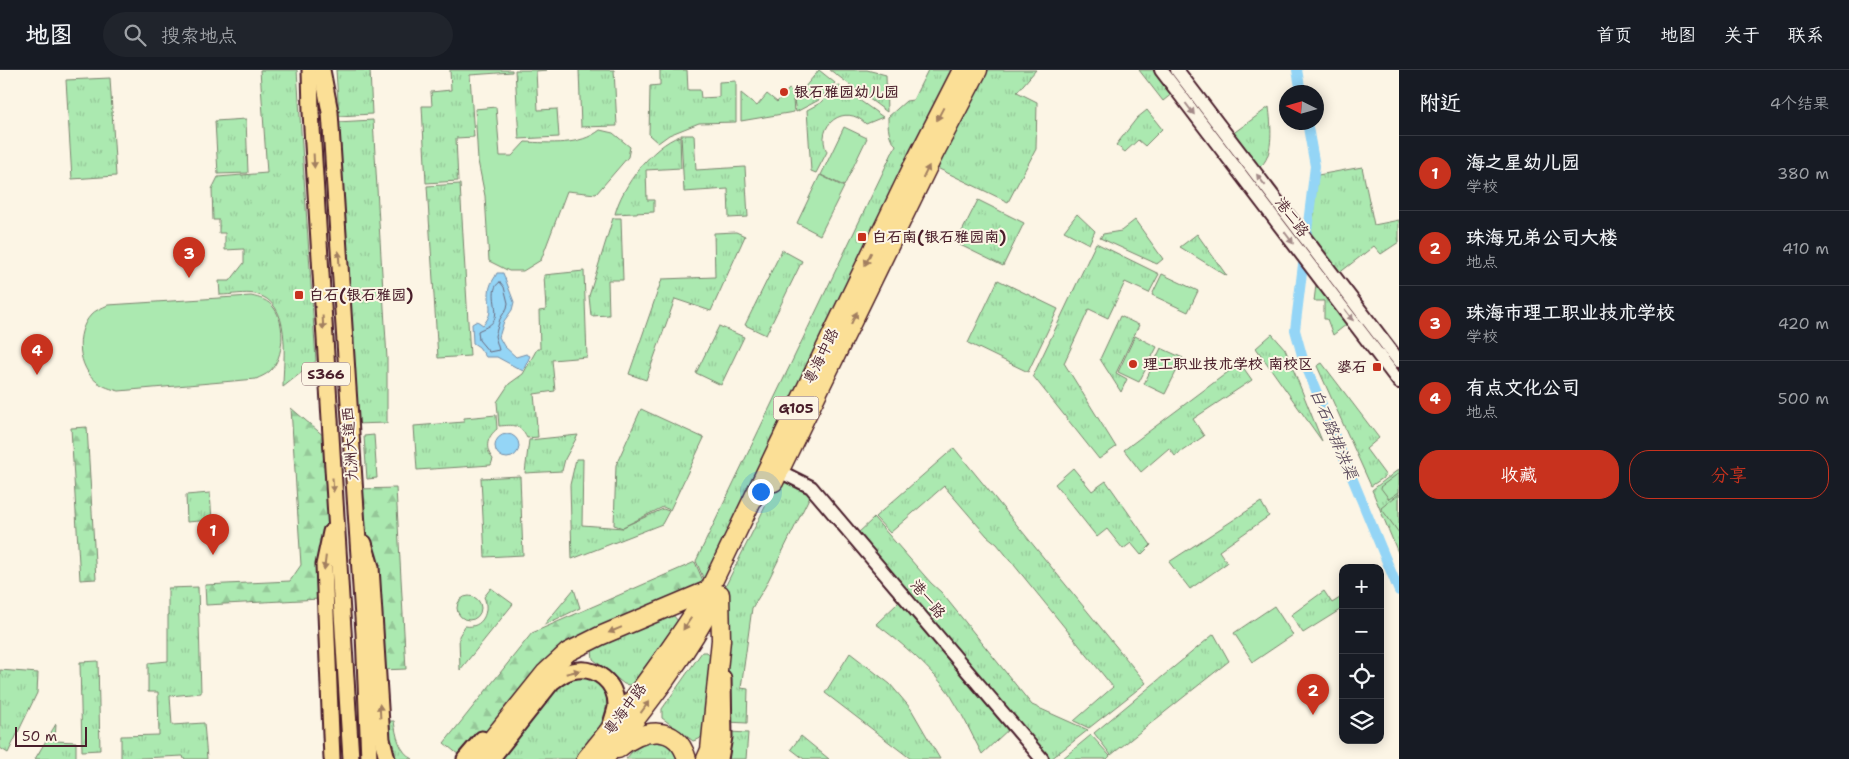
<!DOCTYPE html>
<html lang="zh">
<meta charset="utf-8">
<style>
:root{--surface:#171b24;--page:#20242c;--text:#f1f3f6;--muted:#9ea1a6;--line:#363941;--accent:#c8321e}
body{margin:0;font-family:"Shantell Sans","LXGW WenKai TC",sans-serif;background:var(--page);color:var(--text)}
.controls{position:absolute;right:15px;bottom:15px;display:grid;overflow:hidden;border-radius:10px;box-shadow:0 2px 12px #0003}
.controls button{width:45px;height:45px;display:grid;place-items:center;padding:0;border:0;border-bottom:1px solid var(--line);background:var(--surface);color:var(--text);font:25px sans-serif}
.compass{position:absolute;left:1279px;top:15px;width:45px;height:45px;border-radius:50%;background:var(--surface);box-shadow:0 2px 12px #0003;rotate:275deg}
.scale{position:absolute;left:15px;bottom:12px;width:72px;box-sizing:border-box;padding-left:5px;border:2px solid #4a1f2b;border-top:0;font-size:14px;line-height:18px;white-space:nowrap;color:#4a1f2b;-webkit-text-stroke:4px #fcf5e5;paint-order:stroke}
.you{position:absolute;left:760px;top:421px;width:18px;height:18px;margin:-12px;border:4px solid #fff;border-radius:50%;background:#1a73e8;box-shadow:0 0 0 8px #1a73e833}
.badge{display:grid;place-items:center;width:32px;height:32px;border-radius:50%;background:var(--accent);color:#fff;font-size:16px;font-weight:700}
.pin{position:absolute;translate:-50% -41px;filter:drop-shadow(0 1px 2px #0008)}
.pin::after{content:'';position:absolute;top:26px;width:18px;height:15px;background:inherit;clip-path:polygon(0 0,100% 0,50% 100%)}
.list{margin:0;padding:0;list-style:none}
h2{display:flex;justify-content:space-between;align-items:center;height:65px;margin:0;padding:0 20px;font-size:21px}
h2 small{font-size:16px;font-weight:400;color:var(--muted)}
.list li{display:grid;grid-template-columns:32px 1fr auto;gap:15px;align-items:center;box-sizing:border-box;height:75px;padding:0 20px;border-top:1px solid var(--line)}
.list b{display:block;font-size:19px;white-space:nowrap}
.list p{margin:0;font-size:16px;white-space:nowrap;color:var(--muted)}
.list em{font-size:16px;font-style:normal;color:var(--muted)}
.actions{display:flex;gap:10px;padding:15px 20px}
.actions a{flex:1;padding:11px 0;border:1px solid var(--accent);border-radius:20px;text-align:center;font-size:18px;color:var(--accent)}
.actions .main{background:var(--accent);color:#fff}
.icon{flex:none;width:28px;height:28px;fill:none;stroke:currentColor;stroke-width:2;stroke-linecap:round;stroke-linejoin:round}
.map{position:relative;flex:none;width:1399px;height:689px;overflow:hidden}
header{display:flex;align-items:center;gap:30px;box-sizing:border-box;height:70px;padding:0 25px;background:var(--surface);border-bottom:1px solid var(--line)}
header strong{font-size:24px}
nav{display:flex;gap:28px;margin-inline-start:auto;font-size:18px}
.search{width:350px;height:45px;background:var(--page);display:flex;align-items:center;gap:12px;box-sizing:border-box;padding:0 18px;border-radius:28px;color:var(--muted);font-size:19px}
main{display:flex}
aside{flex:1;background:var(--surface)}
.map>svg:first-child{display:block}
.grass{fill:url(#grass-tufts);stroke:#7a846e}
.forest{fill:url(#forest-firs);stroke:#7a846e}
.garden{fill:#abe9b0;stroke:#7a846e}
.water{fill:#94d5f6;stroke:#768ca5}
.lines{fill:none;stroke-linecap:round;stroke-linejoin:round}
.shore{stroke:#68687c;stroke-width:1}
.canal{stroke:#94d5f6;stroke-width:10}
.minor-casing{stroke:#4a1f2b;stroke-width:16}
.major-casing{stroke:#4a1f2b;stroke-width:19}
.highway-casing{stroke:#4a1f2b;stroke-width:21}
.minor{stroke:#fcf5e5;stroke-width:12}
.major{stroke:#fbdf96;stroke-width:15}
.highway{stroke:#fbdf96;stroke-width:18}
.oneway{fill:#a38a88}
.oneway2{fill:#a27f60}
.poi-dot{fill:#c8321e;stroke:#fcf5e5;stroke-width:2}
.labels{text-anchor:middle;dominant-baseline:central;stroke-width:4;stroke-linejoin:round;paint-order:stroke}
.shield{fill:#fcf5e5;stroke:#7f5f63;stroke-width:1}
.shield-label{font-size:14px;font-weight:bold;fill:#4a1f2b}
.poi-label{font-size:15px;font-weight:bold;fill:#4a1f2b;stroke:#fcf5e5;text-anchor:start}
.street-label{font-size:15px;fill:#4a1f2b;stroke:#fcf5e5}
.water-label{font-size:16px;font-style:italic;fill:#5c4c5e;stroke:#fcf5e5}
</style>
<header>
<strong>地图</strong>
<div class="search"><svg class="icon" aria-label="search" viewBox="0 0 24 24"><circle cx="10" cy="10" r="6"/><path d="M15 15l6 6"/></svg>搜索地点</div>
<nav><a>首页</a><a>地图</a><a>关于</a><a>联系</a></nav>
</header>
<main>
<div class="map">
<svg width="1399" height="689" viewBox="0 0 1399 689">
<defs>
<pattern id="grass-tufts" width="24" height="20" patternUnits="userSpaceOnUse" patternTransform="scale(1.25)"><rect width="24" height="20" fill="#abe9b0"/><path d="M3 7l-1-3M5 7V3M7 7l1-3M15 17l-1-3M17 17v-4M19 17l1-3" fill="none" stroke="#95c798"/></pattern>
<pattern id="forest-firs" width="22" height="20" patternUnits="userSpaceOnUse" patternTransform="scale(1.25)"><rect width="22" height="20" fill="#abe9b0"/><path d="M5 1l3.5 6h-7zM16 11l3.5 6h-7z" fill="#95c798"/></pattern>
</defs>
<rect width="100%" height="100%" fill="#fcf5e5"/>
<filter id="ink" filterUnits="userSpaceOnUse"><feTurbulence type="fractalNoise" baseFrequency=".02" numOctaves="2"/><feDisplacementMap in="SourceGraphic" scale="10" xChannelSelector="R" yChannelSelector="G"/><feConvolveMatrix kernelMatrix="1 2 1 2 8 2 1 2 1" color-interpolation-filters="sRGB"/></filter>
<g filter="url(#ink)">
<g class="grass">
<path d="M260 0H297L316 291 283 317C283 288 293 232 255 224 245 222 231 225 220 225L219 211H230L244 193V179L225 180V163H219V150H213L212 119 218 107 267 103Z"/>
<path d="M336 0H370L372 44 339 46Z"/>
<path d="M450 0H512V2L470 5 474 67 456 68 458 111 426 113 422 36H432L431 22 451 20Z"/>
<path d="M515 0H547L536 1 538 40 557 39 559 67 519 69Z"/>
<path d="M579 0H614L617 56 581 57Z"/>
<path d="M660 0H687L688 20H700L701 28 719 27V12L736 11V52L699 53 669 65 658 73 649 65 650 16 660 15Z"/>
<path d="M819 0 835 13 819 30 796 42 794 30Z"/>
<path d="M830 0H867L886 5 887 42Z"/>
<path d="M928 0H960L708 519 696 491 896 75C888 68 888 57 888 47L906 31 913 30Z"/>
<path d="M982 0H1036L1017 22 1037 32 1036 79 1008 132 935 97Z"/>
<path d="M1139 0H1164L1178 19 1163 31Z"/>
<path d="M110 8 116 106 72 109 66 10Z"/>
<path d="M838 15 883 47 866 54C845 32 814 55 827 82L816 103 811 101 807 40 822 32Z"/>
<path d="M1269 37C1271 53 1274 83 1262 95 1258 99 1253 101 1249 104L1224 70Z"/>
<path d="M1147 40 1162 59 1145 76 1138 70 1125 82 1116 75 1137 48Z"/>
<path d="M246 49 248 103 218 104 215 51Z"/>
<path d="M373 50 387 289V353L354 354 337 52Z"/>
<path d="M681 65H694L696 100 745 97 748 147 729 148 728 119 684 122Z"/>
<path d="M680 66 681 98 646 100 647 130H654V142L615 144C622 116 652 76 680 66Z"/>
<path d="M1362 97 1374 155 1399 150V172L1381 184 1374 176 1329 211 1308 185 1318 105Z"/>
<path d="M460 114 470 286 438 288 427 116Z"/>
<path d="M978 130 1024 153 1003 196 956 173Z"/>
<path d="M1077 144 1095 161 1089 174 1064 161Z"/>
<path d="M613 148H621L623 210H608L609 245 591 246 589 226Z"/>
<path d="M1135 150 1163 189 1157 194 1100 168 1103 164 1121 161Z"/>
<path d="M736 162 745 166 711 241 675 229 646 310 629 304 662 209 715 207 714 163Z"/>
<path d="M1197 164 1227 206 1180 177Z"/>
<path d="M1096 173 1159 204 1149 223 1125 212 1108 248 1089 239 1064 293 1116 377 1099 389 1033 306Z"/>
<path d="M782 180 802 191 766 265 745 255Z"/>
<path d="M584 201 587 287 552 290 555 321 534 324 538 367 527 368C519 353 514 355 499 356L497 332 509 314 523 304 537 279H540L539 241 546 240 544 205Z"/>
<path d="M1317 207 1351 251 1333 265 1327 249H1324V231H1314Z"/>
<path d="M998 210 1058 239 1028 302 968 273Z"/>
<path d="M1120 246 1139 255 1116 303 1127 309 1121 322 1100 289Z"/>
<path d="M719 256 744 267 721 315 696 303Z"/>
<path d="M1272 264 1285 279 1322 371 1256 278Z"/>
<path d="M1240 293 1252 310 1193 349 1204 366 1175 386 1169 378 1141 402 1124 380Z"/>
<path d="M1322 293 1379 368 1366 379 1386 406 1371 416 1317 296Z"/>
<path d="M641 339 704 368 670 440 663 437 623 457 663 439 669 441 662 454 572 489 570 415 576 389H583L582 455 623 458 614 455 616 395Z"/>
<path d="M496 345 497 359C487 367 484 378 493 389L491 395 417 400 414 356 464 352V348Z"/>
<path d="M374 365 377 408 367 409 364 366Z"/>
<path d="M578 365 565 389 562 401 525 403 529 370Z"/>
<path d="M954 378 1146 613 1089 658 1074 651 1113 617 997 474 987 466 944 416 890 463 875 447Z"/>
<path d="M1073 398 1092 421 1106 411 1151 475 1141 485 1131 473 1123 479 1107 459 1097 467 1055 414Z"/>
<path d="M1399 399V485L1372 420Z"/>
<path d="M520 406 523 485 485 487 481 408Z"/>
<path d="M780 407 811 424 765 517 752 538 741 618 748 619 747 653 727 652 723 521Z"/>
<path d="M210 423 212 450 187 452 186 425Z"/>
<path d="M1261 432 1269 446 1219 481 1227 493 1190 519 1169 492Z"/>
<path d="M874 448 931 513 941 522 1032 635 1088 660 1051 689H1047L856 465Z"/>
<path d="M198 517 201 623 170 626 172 655 204 653 207 689H184L183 686 121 689V666L159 665 158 622H148V593L168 591V518Z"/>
<path d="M491 518 513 534 460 600 459 566 465 556C483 559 490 541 484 527Z"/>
<path d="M574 519 580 538 544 555Z"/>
<path d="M1324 521 1332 533 1343 526V538L1303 563 1291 545Z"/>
<circle cx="469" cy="538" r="12"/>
<path d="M900 531 1010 658 982 684C972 665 963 645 951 626 934 601 901 572 876 554Z"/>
<path d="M668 544 673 545 678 551 635 610 630 615 624 614 593 589 592 580 597 573Z"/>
<path d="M1214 564 1229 591 1111 685 1094 663Z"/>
<path d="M702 582H707L711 587 705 664 699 669 693 671 662 648V639Z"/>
<path d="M850 583 890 614 911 639 940 689H911L825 623Z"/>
<path d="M98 591 100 680 82 681 80 592Z"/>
<path d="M0 600 38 603 37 623 8 683 0 678Z"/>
<path d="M575 604 591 608 607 622C608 652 594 667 575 689H500L560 616Z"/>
<path d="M386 651H394C396 665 399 682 413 689H393Z"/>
<path d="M56 654 55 671 76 672V689H35Z"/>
<path d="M729 662 748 663 746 689H724Z"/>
<path d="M1091 665 1110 686 1107 689H1062Z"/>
<path d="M801 666 829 689H804L791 679Z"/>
<path d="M652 668 671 675 681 689H626L637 676Z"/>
</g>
<g class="forest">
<path d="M291 338 325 367 330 445 318 483 320 529 206 535 205 515 290 511 301 495Z"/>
<path d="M87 357 96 509 80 510 71 358Z"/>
<path d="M396 418 406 599 382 600 358 445 357 419Z"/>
<path d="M695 492 706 518 568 582 464 689 444 673 532 563Z"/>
</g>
<g class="garden">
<path d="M789 19 796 25 793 30 794 42 741 51V23L757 36 767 24 777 32Z"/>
<path d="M496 37 500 86H512L525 72C550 73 580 76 600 60L613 63 630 77 628 87 596 124 567 121 541 190 523 201H509L489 191 485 126 478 91 475 39Z"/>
<path d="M844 57 867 68 844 116 821 105Z"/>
<path d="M820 105 844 117 820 165 797 153Z"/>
<path d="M1162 204 1198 221 1188 242 1152 225Z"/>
<path d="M251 226C260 228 268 230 274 238 286 254 284 288 270 301 266 305 260 307 256 309L119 321C111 319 104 317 97 312 78 298 74 263 91 245 95 240 102 238 108 235Z"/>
<path d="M1135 266 1157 277 1139 312 1118 302Z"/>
<path d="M1161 278 1183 288 1165 324 1144 314Z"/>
<path d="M1399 403V422L1389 429 1380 417Z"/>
<path d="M1399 424V463L1381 438Z"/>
<path d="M1274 536 1293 565 1253 592 1234 563Z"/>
</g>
<g class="water">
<path d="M497 203H503L514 232 512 240 504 251 499 267 504 276 516 287 526 284 530 286 523 301 497 287H486L479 277 473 273 472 254 477 251 483 255C496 241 486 233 490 217 491 212 495 208 497 203Z"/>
<circle cx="507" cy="376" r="12"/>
</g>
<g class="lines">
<path class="shore" d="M500 212 504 217 508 233 507 238 500 249 495 266 499 280 489 282 479 270 478 261C483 258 490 257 494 250 500 238 487 220 500 212Z"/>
<g class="canal">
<path d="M1297 0 1301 22"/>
<path d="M1307 52 1315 96 1295 260 1303 289 1399 521"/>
</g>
<g class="minor-casing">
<g id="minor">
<path d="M1161 0 1399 312"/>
<path d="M1177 0 1399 291"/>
<path d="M779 401 811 417 1042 689"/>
</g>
</g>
<g class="major-casing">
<g id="major">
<path d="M310 0 311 42 351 689"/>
<path d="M322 0 330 42 364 563 369 689"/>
<path d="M331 462 324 495 332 689"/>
<path d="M364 473 371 497 382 669 387 689"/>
<path d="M465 689 482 669"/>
<path d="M491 689 552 612C558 608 565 602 572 601 596 595 617 613 616 637 615 643 612 650 611 655"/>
<path d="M720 689 724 667 723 608"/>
</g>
</g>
<g class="highway-casing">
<g id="highway">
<path d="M774 412 934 84 978 0"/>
<path d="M618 679C642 659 676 652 687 689"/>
<path d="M476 689 545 603 568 582 600 566 709 520"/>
<path d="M586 689C630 635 672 579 709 520L913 96 962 0"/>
<path d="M604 689C646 637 688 584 718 524"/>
<path d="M706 689 710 680 721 570 720 524"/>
</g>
</g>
<use href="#minor" class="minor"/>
<use href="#major" class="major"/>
<use href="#highway" class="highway"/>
</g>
<defs><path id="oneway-solid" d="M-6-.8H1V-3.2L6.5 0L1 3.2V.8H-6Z" transform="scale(1.25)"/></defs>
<g class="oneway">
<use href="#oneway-solid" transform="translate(1190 39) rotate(53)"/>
<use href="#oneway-solid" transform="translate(1261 110) rotate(-128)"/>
<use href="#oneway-solid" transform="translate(1289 168) rotate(53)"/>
<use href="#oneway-solid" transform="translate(1349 245) rotate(53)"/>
</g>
<g class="oneway2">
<use href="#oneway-solid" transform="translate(940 44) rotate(118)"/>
<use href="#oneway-solid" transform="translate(314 91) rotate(87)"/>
<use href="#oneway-solid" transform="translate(926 102) rotate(-64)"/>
<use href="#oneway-solid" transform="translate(339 188) rotate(-93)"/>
<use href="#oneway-solid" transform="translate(868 189) rotate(116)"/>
<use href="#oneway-solid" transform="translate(854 248) rotate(-64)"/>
<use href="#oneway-solid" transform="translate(323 253) rotate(87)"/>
<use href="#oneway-solid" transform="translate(333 415) rotate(86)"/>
<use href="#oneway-solid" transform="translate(325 493) rotate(97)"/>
<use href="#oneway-solid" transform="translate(687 554) rotate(124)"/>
<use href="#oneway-solid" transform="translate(615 560) rotate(157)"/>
<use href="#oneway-solid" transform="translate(573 602) rotate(-13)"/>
<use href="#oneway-solid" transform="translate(645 637) rotate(-54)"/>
<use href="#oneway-solid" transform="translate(380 641) rotate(-93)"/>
</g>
</g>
<g class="poi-dot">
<circle cx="784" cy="22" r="5"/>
<rect x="857" y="162" width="10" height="10" rx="2.5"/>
<rect x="294" y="220" width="10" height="10" rx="2.5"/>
<circle cx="1133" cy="294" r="5"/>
<rect x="1372" y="292" width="10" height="10" rx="2.5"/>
</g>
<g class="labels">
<g class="shield">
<rect x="302" y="292.5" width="48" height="23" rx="4"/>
<rect x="773.5" y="326.5" width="45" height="23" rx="4"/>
</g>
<g class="shield-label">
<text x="326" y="304">S366</text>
<text x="796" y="338">G105</text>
</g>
<g class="poi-label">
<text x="794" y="22">银石雅园幼儿园</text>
<text x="872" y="167">白石南(银石雅园南)</text>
<text x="309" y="225">白石(银石雅园)</text>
<text x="1143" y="294">理工职业技术学校 南校区</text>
<text x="1367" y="297" text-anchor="end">婆石</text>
</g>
<g class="street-label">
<text transform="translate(1292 147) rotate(53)">港二路</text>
<text transform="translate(821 286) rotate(-64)">粤海中路</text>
<text transform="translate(350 374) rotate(-94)">九洲大道西</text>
<text transform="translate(928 529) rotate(50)">港一路</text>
<text transform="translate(625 639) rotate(-53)">粤海中路</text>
</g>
<g class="water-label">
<text transform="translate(1334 364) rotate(67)">白石路排洪渠</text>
</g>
</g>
</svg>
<div class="controls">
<button>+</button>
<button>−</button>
<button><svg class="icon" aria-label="locate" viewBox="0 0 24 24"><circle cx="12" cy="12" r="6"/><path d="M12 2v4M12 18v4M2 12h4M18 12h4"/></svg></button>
<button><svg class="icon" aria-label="layers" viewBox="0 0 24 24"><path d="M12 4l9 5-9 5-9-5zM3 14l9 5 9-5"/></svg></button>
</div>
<svg class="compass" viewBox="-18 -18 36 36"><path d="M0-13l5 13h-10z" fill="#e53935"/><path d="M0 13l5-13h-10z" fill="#9ea1a6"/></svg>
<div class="scale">50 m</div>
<div class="you"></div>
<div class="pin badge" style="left:213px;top:485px">1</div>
<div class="pin badge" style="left:1313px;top:645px">2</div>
<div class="pin badge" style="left:189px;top:208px">3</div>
<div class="pin badge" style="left:37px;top:305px">4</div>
</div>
<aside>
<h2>附近<small>4个结果</small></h2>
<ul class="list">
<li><span class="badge">1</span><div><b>海之星幼儿园</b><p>学校</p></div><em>380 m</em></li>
<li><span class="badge">2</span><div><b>珠海兄弟公司大楼</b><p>地点</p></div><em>410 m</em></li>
<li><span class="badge">3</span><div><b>珠海市理工职业技术学校</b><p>学校</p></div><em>420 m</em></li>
<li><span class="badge">4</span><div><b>有点文化公司</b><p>地点</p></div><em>500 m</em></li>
</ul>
<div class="actions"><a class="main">收藏</a><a>分享</a></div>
</aside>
</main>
